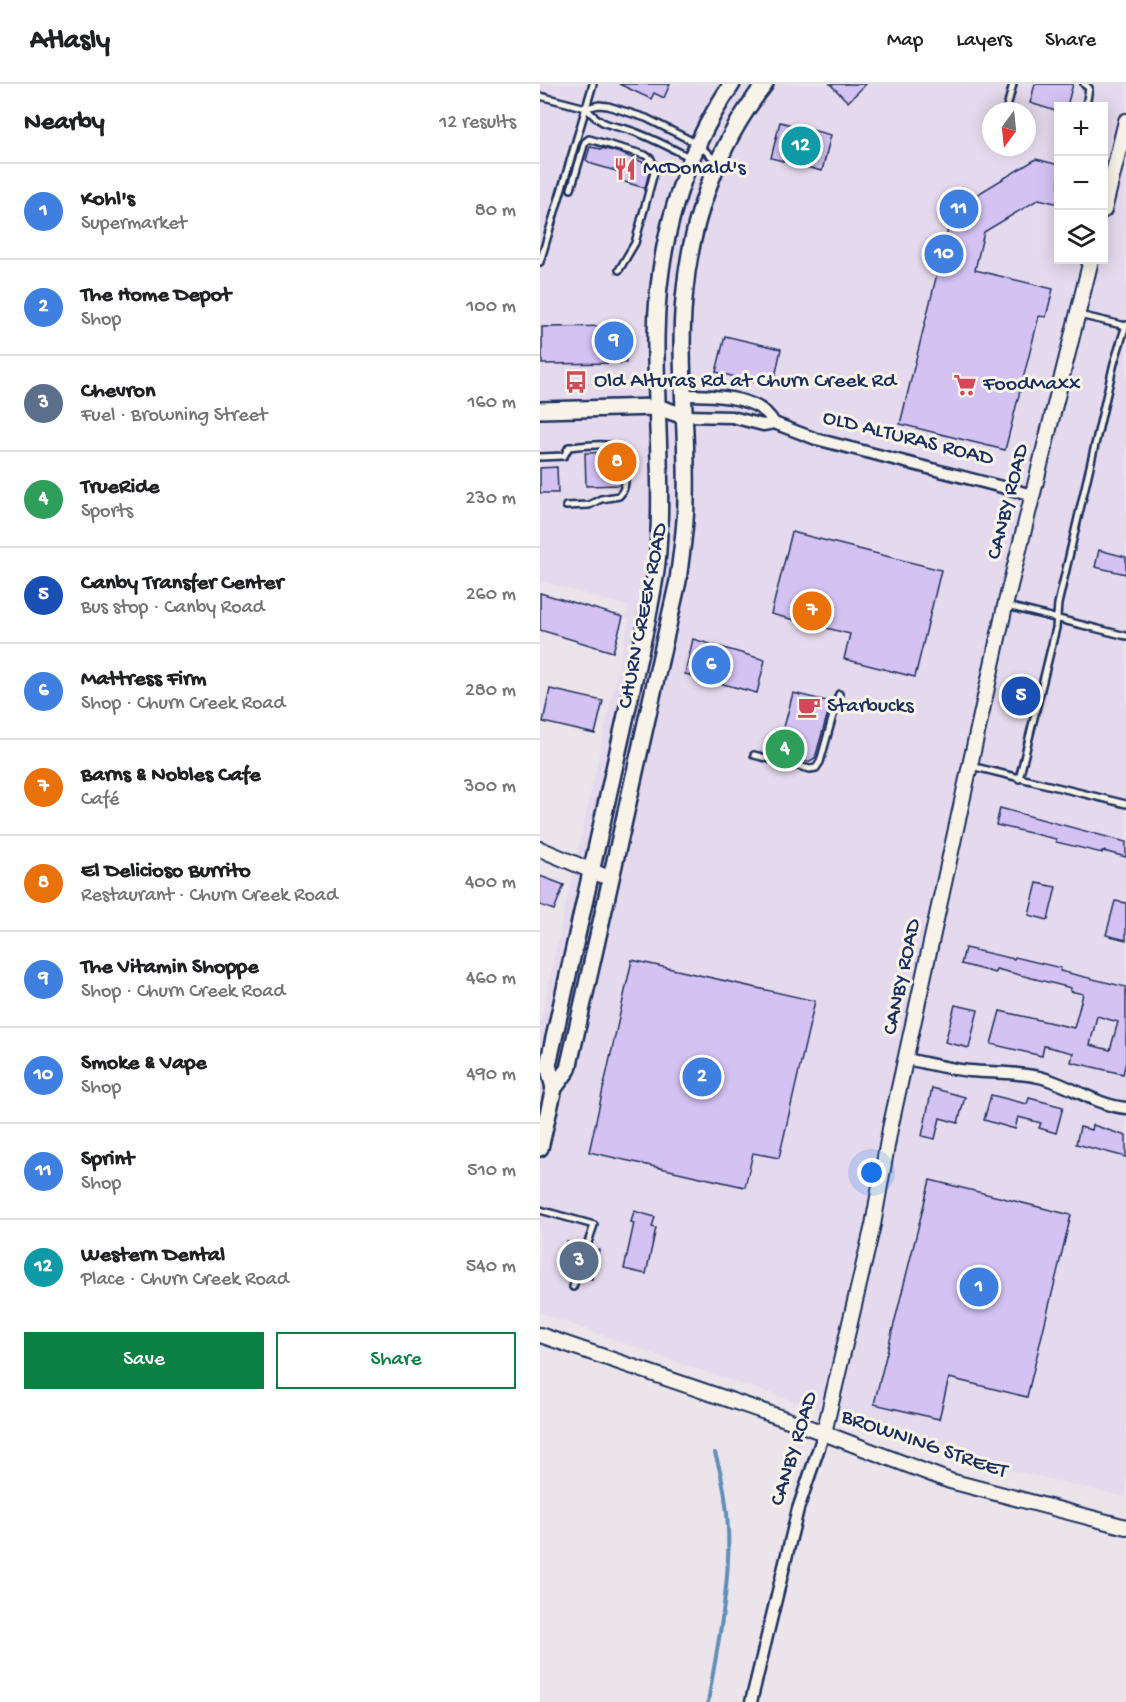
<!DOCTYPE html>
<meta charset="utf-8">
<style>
:root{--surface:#fff;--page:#f6f6f6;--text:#202124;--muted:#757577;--line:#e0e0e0;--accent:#0b8043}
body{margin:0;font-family:"Gochi Hand",sans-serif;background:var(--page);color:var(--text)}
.controls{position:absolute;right:18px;top:18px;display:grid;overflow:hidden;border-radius:0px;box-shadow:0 3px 15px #0003}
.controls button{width:54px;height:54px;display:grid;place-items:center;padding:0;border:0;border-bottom:2px solid var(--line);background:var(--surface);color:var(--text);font:30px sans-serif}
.compass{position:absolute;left:442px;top:18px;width:54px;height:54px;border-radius:50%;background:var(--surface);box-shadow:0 3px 15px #0003;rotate:195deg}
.you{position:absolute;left:332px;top:1089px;width:21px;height:21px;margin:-15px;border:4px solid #fff;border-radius:50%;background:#1a73e8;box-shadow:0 0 0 9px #1a73e833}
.badge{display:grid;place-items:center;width:39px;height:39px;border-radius:50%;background:var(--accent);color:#fff;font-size:20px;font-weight:700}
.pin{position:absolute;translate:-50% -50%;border:3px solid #fff;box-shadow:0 2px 6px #0006}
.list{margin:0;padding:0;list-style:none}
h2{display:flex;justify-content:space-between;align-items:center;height:78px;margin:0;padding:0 24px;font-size:26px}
h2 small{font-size:20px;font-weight:400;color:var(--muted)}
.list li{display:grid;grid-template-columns:39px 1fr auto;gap:18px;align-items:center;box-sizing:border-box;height:96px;padding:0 24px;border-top:2px solid var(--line)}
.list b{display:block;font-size:22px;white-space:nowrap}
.list p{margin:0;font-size:20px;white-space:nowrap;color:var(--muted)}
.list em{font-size:20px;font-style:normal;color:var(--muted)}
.actions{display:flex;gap:12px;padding:18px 24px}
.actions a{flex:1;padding:14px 0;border:2px solid var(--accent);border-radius:0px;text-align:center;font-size:21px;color:var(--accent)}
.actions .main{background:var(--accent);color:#fff}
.icon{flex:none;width:33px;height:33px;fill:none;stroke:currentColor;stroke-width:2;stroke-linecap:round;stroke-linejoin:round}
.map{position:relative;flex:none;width:586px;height:1618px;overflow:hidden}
header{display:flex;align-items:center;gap:36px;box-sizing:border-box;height:84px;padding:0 30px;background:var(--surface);border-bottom:2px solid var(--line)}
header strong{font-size:28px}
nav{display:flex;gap:33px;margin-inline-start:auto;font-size:21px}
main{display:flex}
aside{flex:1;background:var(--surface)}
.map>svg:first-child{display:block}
.built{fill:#e5daed;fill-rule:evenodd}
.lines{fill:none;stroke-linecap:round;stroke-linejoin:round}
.stream{stroke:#618eb6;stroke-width:4}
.building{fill:#d4c2f3;stroke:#1b2f5e;stroke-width:1.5;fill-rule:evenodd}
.service-casing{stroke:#1b2f5e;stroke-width:10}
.minor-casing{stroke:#1b2f5e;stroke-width:15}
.tertiary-casing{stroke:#1b2f5e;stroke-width:18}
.secondary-casing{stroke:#1b2f5e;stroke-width:20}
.service{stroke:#f7f3e8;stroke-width:5}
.minor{stroke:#f7f3e8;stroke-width:10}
.tertiary{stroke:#f7f3e8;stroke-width:14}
.secondary{stroke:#f7f3e8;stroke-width:15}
.labels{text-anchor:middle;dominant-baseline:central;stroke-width:6;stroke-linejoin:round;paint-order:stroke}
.poi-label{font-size:22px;fill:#1b2f5e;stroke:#f7f3e8;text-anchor:start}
.street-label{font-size:22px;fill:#1b2f5e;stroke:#f7f3e8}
</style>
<header>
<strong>Atlasly</strong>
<nav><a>Map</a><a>Layers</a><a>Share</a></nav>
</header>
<main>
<aside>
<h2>Nearby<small>12 results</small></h2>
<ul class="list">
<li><span class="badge" style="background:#3f7fe0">1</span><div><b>Kohl's</b><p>Supermarket</p></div><em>80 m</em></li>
<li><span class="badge" style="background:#3f7fe0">2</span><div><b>The Home Depot</b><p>Shop</p></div><em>100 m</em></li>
<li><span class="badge" style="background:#5c6f8a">3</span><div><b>Chevron</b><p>Fuel · Browning Street</p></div><em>160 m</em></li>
<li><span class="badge" style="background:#2e9e5b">4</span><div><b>TrueRide</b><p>Sports</p></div><em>230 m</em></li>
<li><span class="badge" style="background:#1a4fb4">5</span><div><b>Canby Transfer Center</b><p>Bus stop · Canby Road</p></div><em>260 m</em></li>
<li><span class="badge" style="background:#3f7fe0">6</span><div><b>Mattress Firm</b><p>Shop · Churn Creek Road</p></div><em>280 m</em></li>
<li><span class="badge" style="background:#e8710a">7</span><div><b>Barns &amp; Nobles Cafe</b><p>Café</p></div><em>300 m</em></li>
<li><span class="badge" style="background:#e8710a">8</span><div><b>El Delicioso Burrito</b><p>Restaurant · Churn Creek Road</p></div><em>400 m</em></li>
<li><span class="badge" style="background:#3f7fe0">9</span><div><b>The Vitamin Shoppe</b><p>Shop · Churn Creek Road</p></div><em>460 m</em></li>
<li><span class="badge" style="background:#3f7fe0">10</span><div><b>Smoke &amp; Vape</b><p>Shop</p></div><em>490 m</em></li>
<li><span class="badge" style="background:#3f7fe0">11</span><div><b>Sprint</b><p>Shop</p></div><em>510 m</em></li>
<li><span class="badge" style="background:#0f9aa8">12</span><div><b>Western Dental</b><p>Place · Churn Creek Road</p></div><em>540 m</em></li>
</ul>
<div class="actions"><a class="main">Save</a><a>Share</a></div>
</aside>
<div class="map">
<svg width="586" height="1618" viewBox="0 0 586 1618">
<rect width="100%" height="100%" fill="#ece4eb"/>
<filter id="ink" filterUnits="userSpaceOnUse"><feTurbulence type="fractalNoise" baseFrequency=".0167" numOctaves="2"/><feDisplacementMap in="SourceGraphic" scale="12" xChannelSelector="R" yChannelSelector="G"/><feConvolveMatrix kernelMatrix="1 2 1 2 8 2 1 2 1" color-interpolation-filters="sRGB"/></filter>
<g filter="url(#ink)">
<path class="built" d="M0 0H586V1413L457 1383 403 1367 142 1280 0 1229V938L89 535 85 533 87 522 0 497ZM518 22H564V176H518ZM451 27H487V63H451Z"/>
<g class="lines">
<path class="stream" d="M168 1618C182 1536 202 1451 175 1369"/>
</g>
<g class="building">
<path d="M79 0H130L124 14 114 9 111 15Z"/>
<path d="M290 0H326L308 18Z"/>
<path d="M495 0H533L527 22H519V28L490 19Z"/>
<path d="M240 38 291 51 282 87 231 74Z"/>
<path d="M50 63 62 65V64L80 69 105 79 103 87 109 88 105 104 81 97 83 89 52 80 46 76Z"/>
<path d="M496 75 519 81V120L499 115 444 148 435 186 513 205 506 233 499 232 465 366 360 340 413 125Z"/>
<path d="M85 242 86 279 2 280V243Z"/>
<path d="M185 252 241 265 233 303 176 288Z"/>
<path d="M75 368V372H78L79 375 80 401 46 402 45 369Z"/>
<path d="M17 383 18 409H0V384Z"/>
<path d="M252 448 401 486 375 593 304 575 310 550 231 530Z"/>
<path d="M559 466 586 473V490L555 483Z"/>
<path d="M0 509 83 533 73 568 0 546Z"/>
<path d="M153 555 225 576 217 609 145 590Z"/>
<path d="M10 605 63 617 55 650 3 638Z"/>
<path d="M253 609 291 618 275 674 268 678 237 670Z"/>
<path d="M460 724 586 758V773L563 767 562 769 516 758V755L456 741Z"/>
<path d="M0 792 24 801 14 826 0 821Z"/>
<path d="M497 799 516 803 508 836 489 831Z"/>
<path d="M575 817 586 819V856L566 851Z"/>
<path d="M425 864 474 875 475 873 521 884 520 887 586 903V978L583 990 531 978 533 969 504 962 502 972 451 960 460 927 534 944 543 910 530 907 531 904 456 885 455 889 421 880ZM557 932 578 938 570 966 550 961Z"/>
<path d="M92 876 275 917 239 1074 213 1069 205 1103 49 1068Z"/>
<path d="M415 921 438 926 429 964 405 958Z"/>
<path d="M392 1004 425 1013 418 1039 400 1034 395 1055 382 1052Z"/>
<path d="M451 1011 487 1020 489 1014 523 1023 516 1049 499 1044 501 1039 478 1033 475 1045 444 1036Z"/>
<path d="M553 1041 586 1052V1073L536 1060 540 1043 552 1046Z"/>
<path d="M390 1096 531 1131 487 1313 409 1294 399 1335 334 1320Z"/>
<path d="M94 1127 115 1133 112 1143 116 1144 106 1190 84 1185 94 1139 91 1138Z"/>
<path d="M27 1158 42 1162 32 1191 20 1188Z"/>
<path d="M51 1164 59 1166 52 1195 42 1193Z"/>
</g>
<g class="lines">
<g class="service-casing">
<g id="service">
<path d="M544 0 549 4 546 22"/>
<path d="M0 12 46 24 59 21 68 22 106 34 158 60 176 77"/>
<path d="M46 24C63 44 73 40 95 48 114 55 133 65 151 74"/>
<path d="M466 27 473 0"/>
<path d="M31 105 45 58 49 55 105 71 111 75 115 85 95 159 79 186"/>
<path d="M0 178 53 0"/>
<path d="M539 231 586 242"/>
<path d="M0 373 24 372 29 363C41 362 73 357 80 366 86 372 84 382 85 389 85 398 86 405 79 412L61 415 49 421 26 422"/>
<path d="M467 522 586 552"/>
<path d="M214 671 270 685 276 684 280 678 299 610"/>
<path d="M431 682 586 720"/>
<path d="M479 695 516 544 518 520 574 279 586 241"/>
<path d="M0 1126 54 1141 33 1203"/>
</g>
</g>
<g class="minor-casing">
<g id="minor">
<path d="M143 311C170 311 220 311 234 339"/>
<path d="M144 332 192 333 223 341 234 339 276 355 493 411"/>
<path d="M366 975C387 979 409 985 430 987 453 989 476 988 499 993 529 1000 555 1021 586 1024"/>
<path d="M211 1618 258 1425 284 1349"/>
</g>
</g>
<g class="tertiary-casing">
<g id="tertiary">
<path d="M564 126 586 37"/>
<path d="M0 765 71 795"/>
<path d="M0 1251 257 1339 410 1397 586 1443"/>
<path d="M284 1349 333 1141 350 1045 465 522 551 176"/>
</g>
</g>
<g class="secondary-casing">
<g id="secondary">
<path d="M0 326 117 323 144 332"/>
<path d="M14 1004 8 981 107 537C111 514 117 490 118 466 123 395 115 323 116 252 117 163 141 74 192 0"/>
<path d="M0 1064 14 1004 28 985 138 497C141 470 146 443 146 415 148 349 138 280 144 215 150 139 177 60 225 0"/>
</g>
</g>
<use href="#service" class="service"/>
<use href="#minor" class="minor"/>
<use href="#tertiary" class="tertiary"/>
<use href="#secondary" class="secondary"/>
</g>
</g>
<defs>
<g id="restaurant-bare" transform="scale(1.8)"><path d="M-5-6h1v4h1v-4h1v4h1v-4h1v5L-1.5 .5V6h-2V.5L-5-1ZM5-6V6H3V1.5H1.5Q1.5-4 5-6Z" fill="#d1495b" stroke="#f7f3e8" stroke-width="2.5" paint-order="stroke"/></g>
<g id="bus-bare" transform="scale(1.8)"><path d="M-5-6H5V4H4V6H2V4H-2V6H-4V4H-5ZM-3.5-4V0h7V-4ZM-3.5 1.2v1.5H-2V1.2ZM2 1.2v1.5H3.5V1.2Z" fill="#d1495b" stroke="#f7f3e8" stroke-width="2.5" paint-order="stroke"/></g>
<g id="supermarket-bare" transform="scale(1.8)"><path d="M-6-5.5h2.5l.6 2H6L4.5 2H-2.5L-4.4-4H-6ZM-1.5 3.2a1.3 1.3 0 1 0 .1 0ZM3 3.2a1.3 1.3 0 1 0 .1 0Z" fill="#d1495b" stroke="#f7f3e8" stroke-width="2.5" paint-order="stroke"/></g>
<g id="cafe-bare" transform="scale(1.8)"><path d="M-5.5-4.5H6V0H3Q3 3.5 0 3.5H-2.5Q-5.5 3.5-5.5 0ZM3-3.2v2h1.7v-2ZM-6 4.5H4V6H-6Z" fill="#d1495b" stroke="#f7f3e8" stroke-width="2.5" paint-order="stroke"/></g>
</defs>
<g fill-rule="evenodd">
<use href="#restaurant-bare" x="85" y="85"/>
<use href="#bus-bare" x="36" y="298"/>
<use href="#supermarket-bare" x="425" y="301"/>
<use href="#cafe-bare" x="269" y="623"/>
</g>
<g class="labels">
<g class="poi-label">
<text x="103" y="85">McDonald's</text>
<text x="54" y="298">Old Alturas Rd at Churn Creek Rd</text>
<text x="443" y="301">FoodMaxx</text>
<text x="287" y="623">Starbucks</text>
</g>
<g class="street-label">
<text transform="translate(368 355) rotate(14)">OLD ALTURAS ROAD</text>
<text transform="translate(469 418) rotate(-76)">CANBY ROAD</text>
<text transform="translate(104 532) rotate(-79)">CHURN CREEK ROAD</text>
<text transform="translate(363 893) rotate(-78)">CANBY ROAD</text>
<text transform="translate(384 1361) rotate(19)">BROWNING STREET</text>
<text transform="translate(255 1365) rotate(-73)">CANBY ROAD</text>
</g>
</g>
</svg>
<div class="controls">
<button>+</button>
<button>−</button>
<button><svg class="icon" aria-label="layers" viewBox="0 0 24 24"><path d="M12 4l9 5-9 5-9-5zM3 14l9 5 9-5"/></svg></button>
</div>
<svg class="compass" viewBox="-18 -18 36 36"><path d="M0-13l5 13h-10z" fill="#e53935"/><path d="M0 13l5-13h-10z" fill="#757577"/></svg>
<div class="you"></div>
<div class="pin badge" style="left:439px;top:1203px;background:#3f7fe0">1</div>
<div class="pin badge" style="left:162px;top:993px;background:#3f7fe0">2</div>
<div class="pin badge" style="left:39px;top:1177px;background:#5c6f8a">3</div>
<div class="pin badge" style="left:245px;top:665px;background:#2e9e5b">4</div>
<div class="pin badge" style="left:481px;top:612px;background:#1a4fb4">5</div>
<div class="pin badge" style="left:171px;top:581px;background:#3f7fe0">6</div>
<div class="pin badge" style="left:272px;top:527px;background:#e8710a">7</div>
<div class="pin badge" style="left:77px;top:378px;background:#e8710a">8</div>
<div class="pin badge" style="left:74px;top:257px;background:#3f7fe0">9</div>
<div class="pin badge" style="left:404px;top:170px;background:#3f7fe0">10</div>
<div class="pin badge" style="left:419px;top:125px;background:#3f7fe0">11</div>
<div class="pin badge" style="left:261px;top:62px;background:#0f9aa8">12</div>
</div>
</main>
